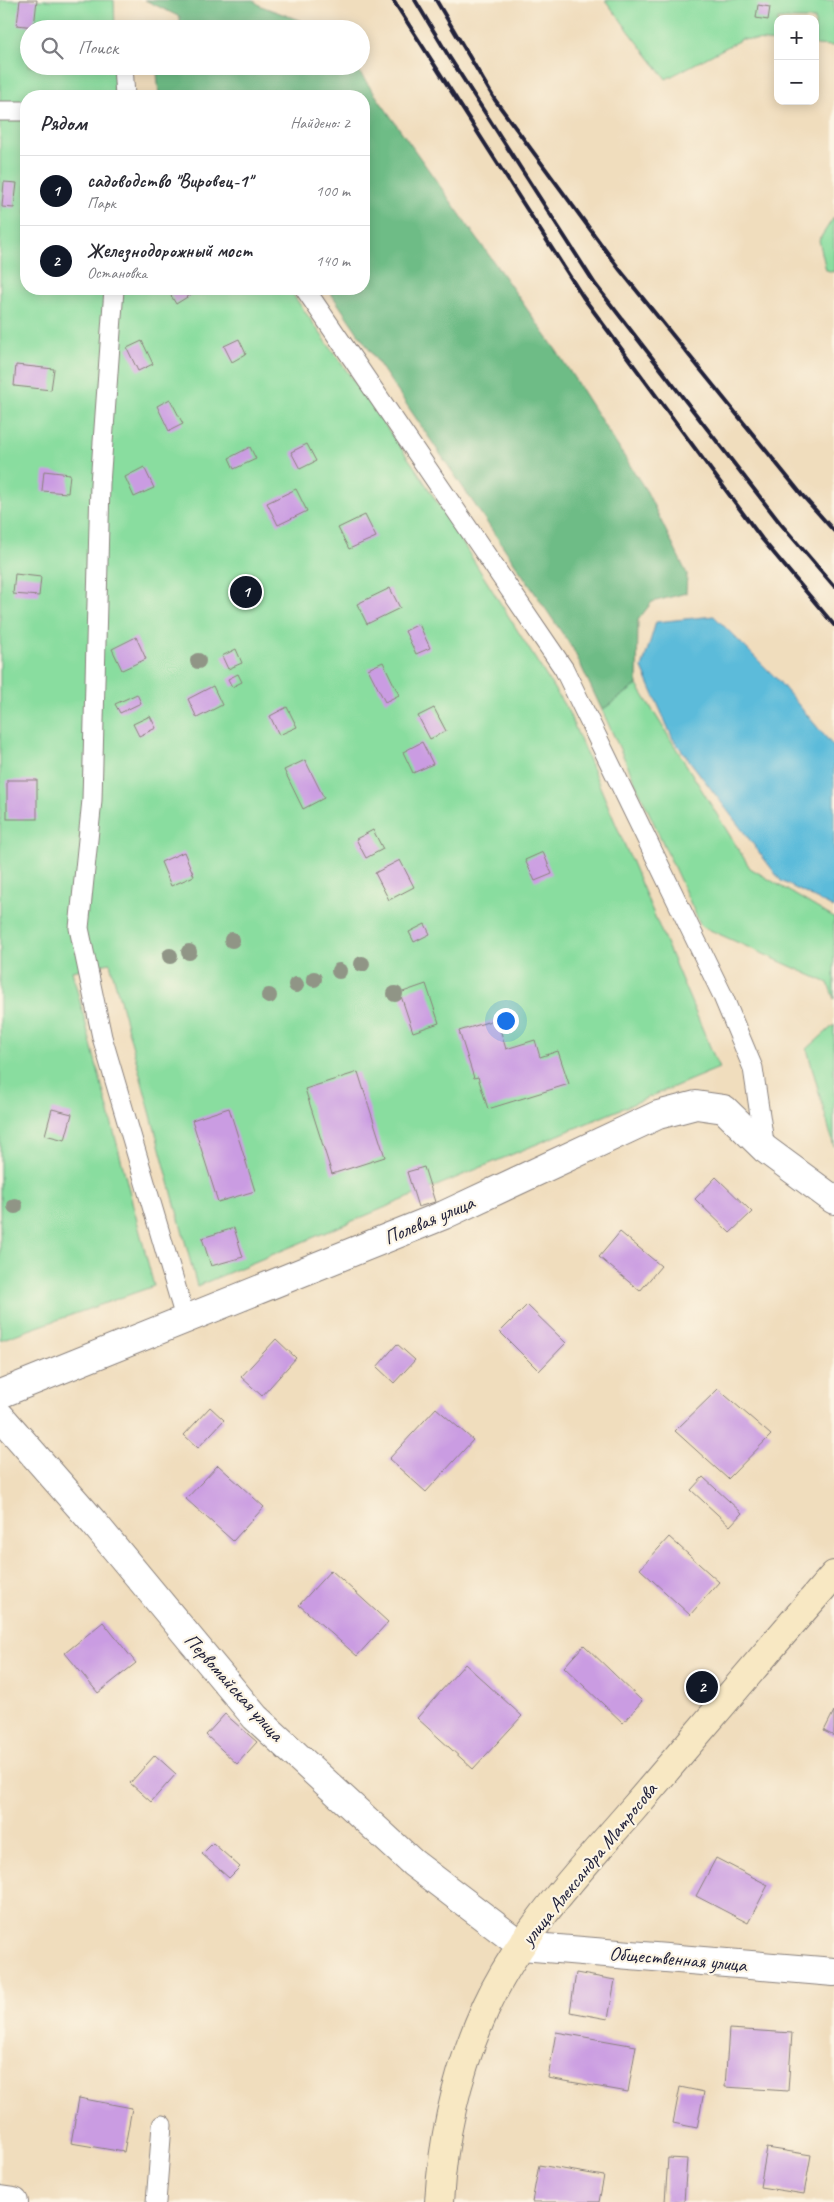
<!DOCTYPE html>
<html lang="ru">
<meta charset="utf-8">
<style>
:root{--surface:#fff;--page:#f2f2f3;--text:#2b2b33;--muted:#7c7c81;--line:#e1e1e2;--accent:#111827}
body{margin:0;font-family:Caveat,sans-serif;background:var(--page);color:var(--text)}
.controls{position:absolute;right:15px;top:15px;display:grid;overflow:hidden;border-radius:10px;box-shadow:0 2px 12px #0003}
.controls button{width:45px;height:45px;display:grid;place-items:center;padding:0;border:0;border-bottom:1px solid var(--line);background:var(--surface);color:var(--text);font:25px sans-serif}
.you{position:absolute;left:505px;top:1020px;width:18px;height:18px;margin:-12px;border:4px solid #fff;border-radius:50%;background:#1a73e8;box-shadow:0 0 0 8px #1a73e833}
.badge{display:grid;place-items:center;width:32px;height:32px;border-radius:50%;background:var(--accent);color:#fff;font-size:16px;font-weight:700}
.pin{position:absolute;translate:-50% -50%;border:2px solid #fff;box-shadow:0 1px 5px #0006}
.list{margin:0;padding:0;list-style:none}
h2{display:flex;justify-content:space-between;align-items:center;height:65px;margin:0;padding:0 20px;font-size:21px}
h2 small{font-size:16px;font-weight:400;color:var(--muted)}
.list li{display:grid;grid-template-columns:32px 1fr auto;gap:15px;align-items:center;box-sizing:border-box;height:70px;padding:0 20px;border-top:1px solid var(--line)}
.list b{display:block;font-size:19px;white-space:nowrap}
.list p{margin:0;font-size:16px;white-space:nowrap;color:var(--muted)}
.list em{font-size:16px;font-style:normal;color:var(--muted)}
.icon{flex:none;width:28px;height:28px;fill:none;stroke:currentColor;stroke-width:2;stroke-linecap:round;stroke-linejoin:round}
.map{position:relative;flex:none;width:834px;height:2202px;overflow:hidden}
.search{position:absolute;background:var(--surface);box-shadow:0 2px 12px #0003;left:20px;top:20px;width:350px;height:55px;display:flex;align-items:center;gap:12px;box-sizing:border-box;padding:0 18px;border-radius:28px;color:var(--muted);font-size:19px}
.panel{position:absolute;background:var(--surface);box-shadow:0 2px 12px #0003;left:20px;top:90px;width:350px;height:205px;border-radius:20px}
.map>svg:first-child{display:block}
.green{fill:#89dd9f;stroke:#56806d}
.forest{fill:#6ebc86;stroke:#486f60}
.water{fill:#5bbbda;stroke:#3e6e8a}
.building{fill:#ca9ce2}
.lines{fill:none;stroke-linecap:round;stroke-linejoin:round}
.service-casing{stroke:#89807c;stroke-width:21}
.minor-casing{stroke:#89807c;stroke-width:30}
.secondary-casing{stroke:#89807c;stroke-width:30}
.service{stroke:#fff;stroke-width:19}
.minor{stroke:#fff;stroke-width:28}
.secondary{stroke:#f8e8c3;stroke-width:28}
.rail{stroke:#22223b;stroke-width:4}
.tree{fill:#909586}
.labels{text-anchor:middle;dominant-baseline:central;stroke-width:4.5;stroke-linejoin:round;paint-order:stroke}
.street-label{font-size:20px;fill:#22223b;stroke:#fcf5e5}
</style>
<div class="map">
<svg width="834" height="2202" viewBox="0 0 834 2202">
<rect width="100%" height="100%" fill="#fcf5e5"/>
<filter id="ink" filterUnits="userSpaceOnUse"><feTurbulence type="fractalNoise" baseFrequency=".02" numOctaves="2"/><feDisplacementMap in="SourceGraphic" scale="10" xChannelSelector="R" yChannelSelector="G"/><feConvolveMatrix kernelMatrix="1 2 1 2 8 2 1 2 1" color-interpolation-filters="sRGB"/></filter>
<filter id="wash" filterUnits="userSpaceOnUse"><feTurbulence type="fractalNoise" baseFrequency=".0096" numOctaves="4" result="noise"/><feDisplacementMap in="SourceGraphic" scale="20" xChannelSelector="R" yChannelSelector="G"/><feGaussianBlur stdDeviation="1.12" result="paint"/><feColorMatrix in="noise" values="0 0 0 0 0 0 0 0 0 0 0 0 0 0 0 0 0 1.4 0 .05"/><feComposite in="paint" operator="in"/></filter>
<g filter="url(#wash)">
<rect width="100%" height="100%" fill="#f0ddbd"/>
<g class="green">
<path d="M0 0H114L115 29H29V66H115L114 96H26V289H289L418 472 568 711 719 1068 197 1286 110 963 72 971 154 1286 0 1340Z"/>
<path d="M605 0H834V46L815 45V19H778V42L742 39 666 79Z"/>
<path d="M834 217V272L826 270 819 240Z"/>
<path d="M637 685 750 868 834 918V999L828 983 701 926 602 710Z"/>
<path d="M834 1025V1147L807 1049Z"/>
</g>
<g class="forest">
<path d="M145 0H253L261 6 323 29H180V17Z"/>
<path d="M163 66H355L556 350 647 492 687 574 686 593 652 602 638 620 637 685 602 710 573 649 328 289H364V96H159L157 72Z"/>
</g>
<path class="water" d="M714 616 776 678 834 747V908L781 881 673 739 642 668 656 622Z"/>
<g id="blocks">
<g class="building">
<path d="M20 0H37L34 27 17 25Z"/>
<path d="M758 5 770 7 768 20 756 18Z"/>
<path d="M4 182 17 183 14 208 2 207Z"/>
<path d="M167 289H200L176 304Z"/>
<path d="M239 339 246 354 232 362 224 346Z"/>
<path d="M142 341 153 364 138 371 127 348Z"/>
<path d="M16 365 54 369 51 390 14 386Z"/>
<path d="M170 399 183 424 169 431 157 406Z"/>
<path d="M307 444 316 461 300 469 291 452Z"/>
<path d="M250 447 256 459 234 469 229 458Z"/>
<path d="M144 467 154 488 134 497 125 477Z"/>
<path d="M44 471 70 474 68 493 42 491Z"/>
<path d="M296 489 307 511 278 525 267 503Z"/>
<path d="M365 515 376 537 349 549 338 528Z"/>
<path d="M15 574 41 577 39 596 13 594Z"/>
<path d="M390 588 400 608 367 624 357 604Z"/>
<path d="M419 624 430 648 416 654 405 631Z"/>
<path d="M136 637 146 659 122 670 112 649Z"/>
<path d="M236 649 242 663 228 669 222 656Z"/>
<path d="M383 662 399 695 385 702 368 669Z"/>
<path d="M238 674 242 682 232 687 228 679Z"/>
<path d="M213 686 222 705 197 718 188 699Z"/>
<path d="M137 694 141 703 120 713 115 704Z"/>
<path d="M287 707 297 727 279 735 270 716Z"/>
<path d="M434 708 446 731 430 739 418 716Z"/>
<path d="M150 716 156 728 139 736 133 724Z"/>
<path d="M422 742 433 764 413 773 403 752Z"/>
<path d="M305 760 324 798 303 809 284 770Z"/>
<rect x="7" y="780" width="30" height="39"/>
<path d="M373 830 383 849 366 858 356 839Z"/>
<path d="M184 852 194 876 171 886 161 862Z"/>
<path d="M543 852 552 874 535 881 525 860Z"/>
<path d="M400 860 414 887 389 900 375 873Z"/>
<path d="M425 924 430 934 414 942 409 932Z"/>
<path d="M426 984 439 1023 413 1032 400 993Z"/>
<path d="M497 1019 506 1049 535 1040 540 1057 558 1051 569 1084 488 1109 478 1077 474 1078 459 1031Z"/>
<path d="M358 1072 385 1157 332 1174 305 1089Z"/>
<path d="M229 1108 255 1191 218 1202 192 1120Z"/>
<path d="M52 1109 72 1114 65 1140 45 1135Z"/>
<path d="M424 1167 435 1202 418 1207 407 1172Z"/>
<path d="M716 1177 752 1212 730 1233 695 1199Z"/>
<path d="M234 1228 243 1257 211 1266 202 1238Z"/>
<path d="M620 1232 661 1266 640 1291 599 1257Z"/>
<path d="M527 1305 566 1343 539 1371 500 1332Z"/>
<path d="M276 1339 296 1358 262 1396 241 1377Z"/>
<path d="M397 1344 415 1360 394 1383 377 1367Z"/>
<path d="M718 1389 771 1435 728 1479 675 1431Z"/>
<path d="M210 1407 224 1420 198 1448 184 1435Z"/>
<path d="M436 1408 473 1440 426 1492 389 1459Z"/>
<path d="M218 1465 264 1507 233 1541 186 1499Z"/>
<path d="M703 1477 742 1513 730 1526 691 1490Z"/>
<path d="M669 1537 719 1582 690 1615 640 1569Z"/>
<path d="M331 1570 388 1622 357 1656 299 1605Z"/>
<path d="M103 1622 136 1663 98 1693 65 1653Z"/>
<path d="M584 1645 642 1701 623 1723 564 1667Z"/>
<path d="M465 1664 522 1716 473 1769 417 1718Z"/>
<path d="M834 1711V1736L824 1731Z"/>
<path d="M225 1714 257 1742 237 1764 206 1735Z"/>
<path d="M155 1755 176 1774 151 1802 130 1783Z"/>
<path d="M213 1843 240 1867 229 1878 202 1854Z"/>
<path d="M716 1858 768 1885 748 1923 696 1896Z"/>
<path d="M576 1973 615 1980 608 2019 570 2012Z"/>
<path d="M729 2029 792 2033 788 2091 725 2087Z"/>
<path d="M556 2032 636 2046 628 2092 548 2078Z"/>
<path d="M680 2087 704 2092 697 2128 673 2123Z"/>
<path d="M79 2098 132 2108 124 2152 71 2143Z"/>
<path d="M767 2148 811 2155 804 2194 760 2187Z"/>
<path d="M668 2158 687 2159 684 2202H665Z"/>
<path d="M539 2165 604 2176 599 2202H532Z"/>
</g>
</g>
</g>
<g filter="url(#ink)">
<use href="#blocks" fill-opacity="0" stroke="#89807c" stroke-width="1"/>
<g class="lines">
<g class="service-casing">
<g id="service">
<path d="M123 66 125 96"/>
<path d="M0 111H26"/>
<path d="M114 289 100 484 92 800 79 928 102 1037 186 1321"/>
<path d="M305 289 564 669 722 994 753 1068 765 1149"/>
<path d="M156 2202 162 2125"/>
</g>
</g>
<g class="minor-casing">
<g id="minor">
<path d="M0 1394 444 1215 658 1115 696 1105 724 1109 765 1149 834 1200"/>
<path d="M0 1416 94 1523 255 1717 413 1863 522 1946 834 1972"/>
<path d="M0 2200 14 2202"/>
</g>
</g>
<g class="secondary-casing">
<path id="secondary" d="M439 2202C443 2134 458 2069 486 2007 520 1933 580 1870 633 1809 700 1731 766 1652 834 1575"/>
</g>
<use href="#service" class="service"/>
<use href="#minor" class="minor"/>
<use href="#secondary" class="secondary"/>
<g class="rail">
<path d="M393 0 583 297 762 539 834 625"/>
<path d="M415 0 448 55 595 284 780 523 834 586"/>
<path d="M436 0 495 100 620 270 802 495 834 531"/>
</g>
</g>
<g class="tree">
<circle cx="198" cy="661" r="8"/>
<circle cx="232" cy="940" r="8"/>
<circle cx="189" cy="952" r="8"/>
<circle cx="170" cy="956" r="8"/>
<circle cx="362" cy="964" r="8"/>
<circle cx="339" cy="971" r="8"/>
<circle cx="314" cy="979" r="8"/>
<circle cx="296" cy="985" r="8"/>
<circle cx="395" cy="994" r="8"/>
<circle cx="269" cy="996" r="8"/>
<circle cx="15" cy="1206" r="8"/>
</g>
</g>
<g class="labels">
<g class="street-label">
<text transform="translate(429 1220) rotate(-23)">Полевая улица</text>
<text transform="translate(234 1687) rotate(48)">Первомайская улица</text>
<text transform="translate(589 1864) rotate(-51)">улица Александра Матросова</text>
<text transform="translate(678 1959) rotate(5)">Общественная улица</text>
</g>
</g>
</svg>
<div class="controls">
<button>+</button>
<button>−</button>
</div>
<div class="you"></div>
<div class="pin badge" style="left:246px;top:592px">1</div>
<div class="pin badge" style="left:702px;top:1687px">2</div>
<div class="search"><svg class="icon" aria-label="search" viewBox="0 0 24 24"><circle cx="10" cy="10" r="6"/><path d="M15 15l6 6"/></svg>Поиск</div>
<section class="panel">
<h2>Рядом<small>Найдено: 2</small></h2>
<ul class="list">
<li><span class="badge">1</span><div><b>садоводство &quot;Вировец-1&quot;</b><p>Парк</p></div><em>100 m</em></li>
<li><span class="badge">2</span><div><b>Железнодорожный мост</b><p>Остановка</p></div><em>140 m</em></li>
</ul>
</section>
</div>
